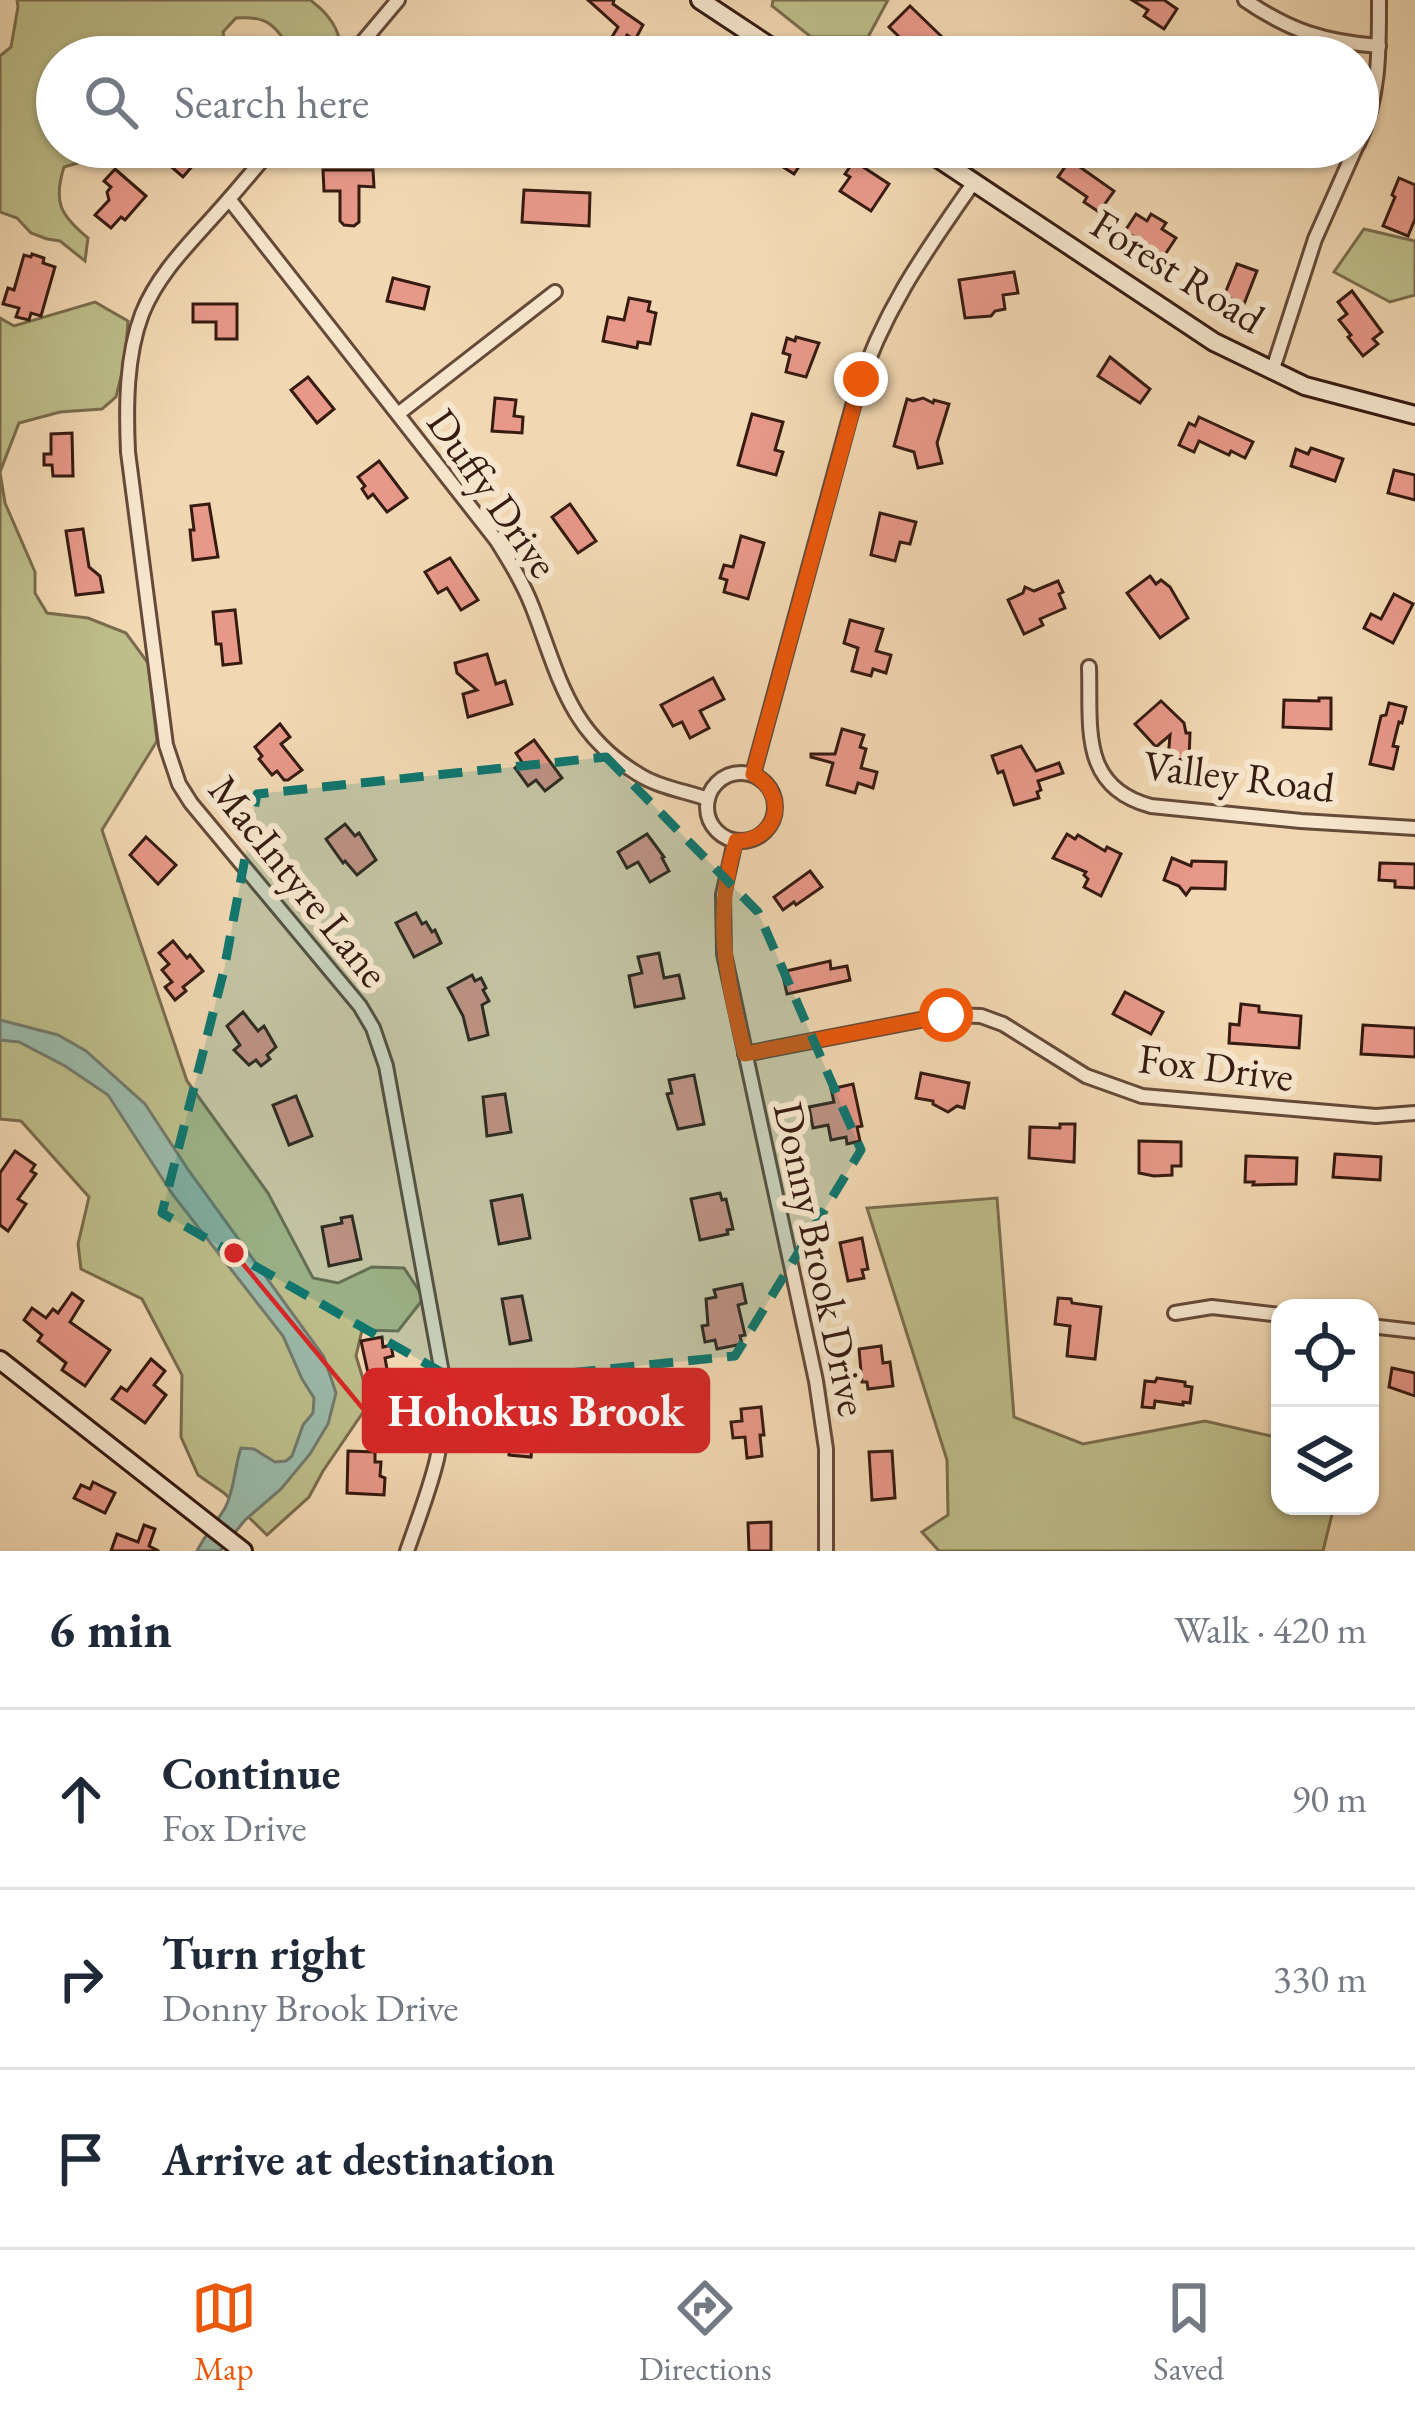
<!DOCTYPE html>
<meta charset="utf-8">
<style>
:root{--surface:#fff;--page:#f2f2f3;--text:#1f2937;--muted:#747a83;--line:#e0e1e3;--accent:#ea580c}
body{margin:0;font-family:"EB Garamond",serif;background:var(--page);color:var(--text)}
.controls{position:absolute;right:36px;bottom:36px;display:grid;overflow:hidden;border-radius:24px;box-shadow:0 3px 9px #0004}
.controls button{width:108px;height:108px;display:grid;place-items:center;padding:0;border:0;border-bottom:3px solid var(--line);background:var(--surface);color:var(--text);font:60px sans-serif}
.stop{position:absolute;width:36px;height:36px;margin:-27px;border:9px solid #ea580c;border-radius:50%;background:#fff}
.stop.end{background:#ea580c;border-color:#fff;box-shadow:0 3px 12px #0008}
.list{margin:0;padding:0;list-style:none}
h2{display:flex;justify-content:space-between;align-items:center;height:156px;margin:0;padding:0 48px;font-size:51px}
h2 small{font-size:39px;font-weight:400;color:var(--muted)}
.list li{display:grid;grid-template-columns:78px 1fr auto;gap:36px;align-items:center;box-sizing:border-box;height:180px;padding:0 48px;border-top:3px solid var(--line)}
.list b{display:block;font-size:45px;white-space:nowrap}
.list p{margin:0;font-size:39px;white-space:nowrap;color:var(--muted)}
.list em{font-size:39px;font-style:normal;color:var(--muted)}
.icon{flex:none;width:66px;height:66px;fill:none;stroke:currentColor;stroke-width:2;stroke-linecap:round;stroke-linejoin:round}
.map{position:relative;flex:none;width:1415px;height:1551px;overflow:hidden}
.search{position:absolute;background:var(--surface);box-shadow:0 3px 9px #0004;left:36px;right:36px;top:36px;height:132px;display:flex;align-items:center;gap:30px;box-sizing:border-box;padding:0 42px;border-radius:66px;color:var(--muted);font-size:45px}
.sheet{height:696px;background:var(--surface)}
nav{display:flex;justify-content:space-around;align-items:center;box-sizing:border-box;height:168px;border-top:3px solid var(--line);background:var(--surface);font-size:33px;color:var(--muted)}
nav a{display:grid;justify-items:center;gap:6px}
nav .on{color:var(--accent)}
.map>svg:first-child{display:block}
.green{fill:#bdbe8a;stroke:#7a6c4e;stroke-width:3}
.water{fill:#9bbaaa;stroke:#737a6d;stroke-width:3}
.building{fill:#e79889;stroke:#361b11;stroke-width:3}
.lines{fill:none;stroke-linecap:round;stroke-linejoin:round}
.street-casing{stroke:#654a39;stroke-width:18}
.secondary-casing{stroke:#361b11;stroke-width:22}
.street{stroke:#f6e6cd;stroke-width:12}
.secondary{stroke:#f6e6cd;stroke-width:16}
.route{stroke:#ea580c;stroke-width:15}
.marked{fill:#0f766e;fill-opacity:0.2;stroke:#0f766e;stroke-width:9;stroke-dasharray:24 15;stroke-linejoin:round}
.labels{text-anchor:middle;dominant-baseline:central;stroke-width:12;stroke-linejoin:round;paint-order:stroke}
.street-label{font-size:42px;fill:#361b11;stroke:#f6e6cd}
.leader{fill:none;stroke:#d62828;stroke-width:4.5}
.callout-dot{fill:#d62828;stroke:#f6e6cd;stroke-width:4.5}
.callout{fill:#d62828;stroke:#d62828;stroke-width:4.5}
.callout-label{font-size:45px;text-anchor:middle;font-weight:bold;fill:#fff}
</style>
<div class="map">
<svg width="1415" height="1551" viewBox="0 0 1415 1551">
<rect width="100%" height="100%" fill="#f1d8b2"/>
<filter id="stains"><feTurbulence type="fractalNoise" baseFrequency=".00167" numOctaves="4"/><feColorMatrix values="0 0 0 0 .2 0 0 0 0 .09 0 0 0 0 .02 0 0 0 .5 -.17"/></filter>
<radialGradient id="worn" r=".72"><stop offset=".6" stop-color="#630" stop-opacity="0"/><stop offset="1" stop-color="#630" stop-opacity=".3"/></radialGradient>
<g class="green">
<path d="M17 0H310C327 12 339 27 341 48L334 57H295C277 29 272 15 236 18L223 32 227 57H57V147H155L142 163 125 152 105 155 64 167C53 202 60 215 88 238L85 261 60 241 47 239 31 233 17 218 0 212V56L11 47 18 7Z"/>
<path d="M773 0H888L868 37H811L772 6Z"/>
<path d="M1364 229 1415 241V295L1390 302 1334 272Z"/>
<path d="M95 302 128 321 125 360 116 397 102 409 60 412 19 423 0 472 5 503 35 572V593L47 613 88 618 126 633 148 663 157 741 102 830 187 1081 268 1193 313 1278 338 1283 372 1267 404 1268 424 1298 398 1331 362 1330 356 1356 370 1402 323 1471 309 1497 267 1535 224 1493 198 1475 181 1437 182 1375 142 1299 81 1269 78 1244 89 1197 21 1121 0 1119V318L14 326Z"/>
<path d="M997 1198 1014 1417 1083 1444 1205 1421 1280 1438V1506H1334L1323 1551H939L922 1532 948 1515 947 1460 867 1208Z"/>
</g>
<path class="water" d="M0 1020 58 1035 86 1051 145 1104 189 1171 324 1357 336 1393 328 1424 310 1454 281 1489 245 1520 220 1551H197C205 1535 216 1523 225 1508 235 1489 234 1468 241 1448L254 1449 275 1462 286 1461 292 1456 303 1425 313 1413 314 1398 302 1379 283 1336 173 1195 108 1095 65 1066 19 1042 0 1040Z"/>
<g class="building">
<path d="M588 0H614L613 4 643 25 635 40 627 35 621 44 612 37 618 27Z"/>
<path d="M1132 0H1164L1177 9 1164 29 1144 16 1148 10Z"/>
<path d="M910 6 941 36 920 57 889 27Z"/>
<path d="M182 147H204L199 154 201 156 183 177 168 164Z"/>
<path d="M768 147H812L794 174 777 163 782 156Z"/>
<path d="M1070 160 1114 191 1099 212 1084 202 1087 197 1058 177Z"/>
<path d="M854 161 889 184 871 211 840 191 850 177 845 174Z"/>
<path d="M115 169 146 196 125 220 121 217 111 228 95 215 109 200 107 192 111 187 104 181Z"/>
<path d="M323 170H373L374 187 359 186V222L354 226 344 225 340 221V191H324Z"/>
<path d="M1399 178 1415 185V219L1408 236 1383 226 1395 197 1392 195Z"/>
<path d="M524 190 590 193 589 226 522 222Z"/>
<path d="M1136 214 1147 221 1151 214 1166 223 1162 229 1176 238 1164 256 1125 231Z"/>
<path d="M32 254 44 258 43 263 55 267 41 316 31 313 29 320 16 317 19 308 3 304 8 288 14 290 24 255 31 257Z"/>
<path d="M1237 264 1257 271 1244 304 1224 296Z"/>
<path d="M1014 272 1018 293 1003 295 1005 309 995 311 991 316 965 318 959 280Z"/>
<path d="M393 278 429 287 424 309 387 301Z"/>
<path d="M1352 291 1382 332 1373 339 1378 344 1363 356 1348 337 1351 335 1339 320 1347 314 1338 302Z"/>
<path d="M629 298 650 302 648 311 656 313 650 344 638 342 637 348 603 341 608 317 624 320Z"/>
<path d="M193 304H237V339H216V322H193Z"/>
<path d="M796 337 819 343 806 377 786 372 790 355 783 353 787 338 795 341Z"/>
<path d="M1110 357 1150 389 1140 403 1098 376Z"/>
<path d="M308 377 334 409 317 423 291 390Z"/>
<path d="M495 398 516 400 514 416 523 417 522 433 492 431Z"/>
<path d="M923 398 933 403 934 400 949 404 937 443 942 463 918 468 914 452 894 446 907 399 913 401Z"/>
<path d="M752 414 783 422 775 450 783 452 776 475 738 465Z"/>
<path d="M1199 417 1253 442 1245 458 1231 451 1229 455 1199 441 1194 452 1179 445 1189 423 1195 426Z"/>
<path d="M72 433 73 476H53L52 465H44V454H51V434Z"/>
<path d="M1311 448 1343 459 1335 481 1291 466 1296 449 1308 454Z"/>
<path d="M379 461 407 498 387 512 373 494 368 498 362 489 365 486 358 477Z"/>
<path d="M1394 470 1415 475V500L1388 493Z"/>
<path d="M209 504 218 557 193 560 190 530H194L191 506Z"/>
<path d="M570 504 596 541 578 553 552 517Z"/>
<path d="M880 513 916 522 910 544 900 542 895 561 871 555Z"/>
<path d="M83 529 89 567 100 576 103 592 76 595 66 531Z"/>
<path d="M741 536 764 543 748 599 724 592 727 580 720 578 724 565 733 567Z"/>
<path d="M450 558 478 600 461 610 447 588 438 593 425 572Z"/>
<path d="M1150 576 1156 584 1161 580 1170 587 1188 618 1160 638 1127 593Z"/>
<path d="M1058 581 1063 592 1059 594 1065 608 1040 619 1043 625 1024 634 1008 600 1023 593 1025 587 1034 591Z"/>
<path d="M1394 594 1413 604 1393 643 1364 628 1371 614 1381 619Z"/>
<path d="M235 610 241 663 223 665 221 644H216L213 612Z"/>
<path d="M850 620 883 629 876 651 891 655 886 673 873 669 871 676 852 671 858 648 844 643Z"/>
<path d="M487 654 496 684 505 681 512 704 468 717 463 694 477 690 457 673 455 663Z"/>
<path d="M713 678 724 699 700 711 709 728 690 738 682 722 673 726 661 705Z"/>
<path d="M1319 698H1331V729L1283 727 1284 700 1319 701Z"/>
<path d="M1161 701 1184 723 1186 733H1190L1189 760 1168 759 1170 735 1156 747 1135 724Z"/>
<path d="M1389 703 1406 707 1402 723 1399 722 1393 746 1398 747 1393 769 1370 764 1381 716 1386 715Z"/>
<path d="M280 724 290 737 281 744 302 770 288 780H284L277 771 272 775 259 759 262 756 255 747Z"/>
<path d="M842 729 864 735 860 747 866 749 861 768 877 772 873 788 858 783 855 793 827 785 833 763 811 757V754H835Z"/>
<path d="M534 740 562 778 545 791 536 780 528 786 515 768 522 762 516 753Z"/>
<path d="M1021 746 1036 771 1059 763 1063 773 1038 781 1041 790 1037 792 1039 798 1014 805 1003 771 998 773 992 756Z"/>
<path d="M345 824 355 836 359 833 376 860 357 875 345 861 343 863 326 839Z"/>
<path d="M647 834 664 857 662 858 669 871 650 882 638 862 627 868 618 852Z"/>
<path d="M1067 834 1075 839 1078 835 1105 851 1107 847 1121 854 1101 896 1084 887 1088 879 1084 875 1086 872 1053 858Z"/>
<path d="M146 837 176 865 158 884 130 855Z"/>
<path d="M1172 858 1191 866 1192 861 1226 862 1225 889 1191 888 1186 895 1179 886 1164 880Z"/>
<path d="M1380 863 1415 864V888L1395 887V881L1379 880Z"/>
<path d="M810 871 822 887 796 905 794 902 783 910 774 897Z"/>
<path d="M416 913 422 924 426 922 432 932 435 930 441 943 414 957 396 923Z"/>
<path d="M173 941 187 958 190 955 203 971 183 987 186 991 175 1000 165 987 172 982 162 970 169 964 159 953Z"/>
<path d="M659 953 664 978 679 975 684 998 635 1007 629 976 642 973 638 957Z"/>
<path d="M830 961 831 969 847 966 850 980 787 994 782 972Z"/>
<path d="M472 975 475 981 481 978 486 988 483 990 489 1001 482 1005 488 1035 469 1040 463 1016 448 988Z"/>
<path d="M1125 992 1163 1012 1151 1034 1113 1014Z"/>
<path d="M1241 1004 1259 1006V1012L1301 1016 1299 1048 1229 1043 1230 1024 1239 1025Z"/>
<path d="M243 1012 258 1031 264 1026 276 1047 267 1055 270 1059 261 1066 256 1060 249 1065 234 1050 240 1045 227 1026Z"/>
<path d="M1363 1025 1415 1028V1057L1361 1054Z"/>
<path d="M921 1073 969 1083 964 1108 957 1106 948 1112 933 1104V1101L916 1098Z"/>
<path d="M694 1075 704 1124 678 1129 667 1094 672 1093 669 1080Z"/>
<path d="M853 1084 862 1126 857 1127 860 1141 847 1144 846 1137 831 1140 828 1125 813 1128 809 1107 834 1102 831 1089Z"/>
<path d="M505 1094 511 1132 487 1136 483 1097Z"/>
<path d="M296 1096 312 1136 289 1145 273 1105Z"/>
<path d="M1060 1124H1075L1074 1162 1029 1158 1030 1127 1060 1128Z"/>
<path d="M1139 1141 1181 1142V1166H1172V1175L1154 1176 1139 1173Z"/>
<path d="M15 1151 35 1165 31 1171 36 1174 18 1199 26 1204 8 1231 0 1225V1173Z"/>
<path d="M1335 1154 1381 1157 1380 1180 1333 1177Z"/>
<path d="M1246 1156 1297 1158 1296 1184 1253 1185 1254 1182H1245Z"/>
<path d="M720 1193 722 1200 726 1199 733 1229 727 1230 728 1234 700 1240 691 1199Z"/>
<path d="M522 1195 530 1238 499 1244 491 1201Z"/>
<path d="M352 1216 361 1259 329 1266 322 1227 342 1223 341 1218Z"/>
<path d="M862 1238 868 1269 862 1270 864 1278 848 1281 840 1243Z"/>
<path d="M742 1284 746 1303 738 1305 745 1335 740 1336 742 1344 717 1349 715 1340 705 1342 702 1326 708 1325 706 1299 716 1297 714 1290Z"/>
<path d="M72 1293 83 1301 70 1322 110 1350 85 1386 62 1370 66 1363 38 1341 42 1335 24 1320 32 1308 46 1318 53 1309 58 1313Z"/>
<path d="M522 1296 531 1340 510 1344 502 1299Z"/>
<path d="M1058 1298 1071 1299 1072 1303 1101 1307 1095 1359 1067 1356 1070 1326 1055 1324Z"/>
<path d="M382 1337 383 1347 391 1345 393 1356 385 1358 387 1369 368 1373 361 1341Z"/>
<path d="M881 1346 883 1363 890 1362 893 1386 868 1389 867 1382H862L859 1349Z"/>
<path d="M151 1359 165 1371 154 1385 166 1395 145 1423 112 1399 121 1387 127 1391Z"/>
<path d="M1392 1368 1415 1373V1396L1389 1387Z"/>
<path d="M1157 1378 1185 1382V1386L1192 1387 1190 1403 1183 1402V1405L1155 1401 1154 1408 1142 1407 1145 1381 1155 1382Z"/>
<path d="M512 1398 532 1400 529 1438 533 1439 531 1457 509 1455Z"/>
<path d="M761 1407 764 1435H760L762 1456 747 1458 745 1437 733 1438 731 1422 742 1421 741 1409Z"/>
<path d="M348 1451 375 1452V1462H381L380 1476 385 1478 384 1495 347 1493Z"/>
<path d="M892 1451 895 1498 872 1500 869 1452Z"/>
<path d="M93 1482 115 1493 105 1513 74 1498 81 1485 90 1489Z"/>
<path d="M771 1522V1551H749L748 1523Z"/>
<path d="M144 1525 155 1529 149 1546 159 1551H111L117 1534 138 1542Z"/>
</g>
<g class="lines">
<g class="street-casing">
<g id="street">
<path d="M1245 0C1290 31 1325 42 1379 46"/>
<path d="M350 57 398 0"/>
<path d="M1358 144C1380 98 1379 50 1379 0"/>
<path d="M273 147C253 171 234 194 213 217 186 247 157 276 142 314 126 356 126 407 128 452L166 745 179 784 191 803 360 1006 373 1028 386 1066 444 1384C447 1448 428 1491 407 1551"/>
<path d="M229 199 497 541C510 562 523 583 532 606 559 675 568 732 638 774 658 787 685 791 708 799"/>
<path d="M1272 372 1315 239 1356 147"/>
<path d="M398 414 555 292"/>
<path d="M1089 667C1091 726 1079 787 1151 806L1301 821 1415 828"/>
<circle cx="741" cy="807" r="34"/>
<path d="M753 774 856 395C882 312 925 252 974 182"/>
<path d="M735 841 723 895 724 954 816 1381 826 1449V1551"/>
<path d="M745 1054 946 1015 981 1016 1003 1024 1086 1076 1142 1096 1376 1116 1415 1113"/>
<path d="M1175 1313 1212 1307 1280 1315"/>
<path d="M1370 1326 1415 1331"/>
</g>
</g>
<g class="secondary-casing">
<g id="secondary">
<path d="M700 0 786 57"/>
<path d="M921 147 1214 342 1305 386 1415 415"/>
<path d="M0 1360 243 1551"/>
</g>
</g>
<use href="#street" class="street"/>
<use href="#secondary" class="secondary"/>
</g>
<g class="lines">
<path class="route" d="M861 379 753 774C790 795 778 841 736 841 712 917 727 979 745 1054L946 1015"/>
</g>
<path class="marked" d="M606 757 758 912 861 1150 735 1356 462 1384 162 1213 224 970 257 794Z"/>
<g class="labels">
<g class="street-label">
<text transform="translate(1178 271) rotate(32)">Forest Road</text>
<text transform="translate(493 493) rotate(55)">Duffy Drive</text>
<text transform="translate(1239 776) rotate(7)">Valley Road</text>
<text transform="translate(299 881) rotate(51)">MacIntyre Lane</text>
<text transform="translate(1216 1067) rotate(7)">Fox Drive</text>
<text transform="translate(821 1259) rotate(78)">Donny Brook Drive</text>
</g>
</g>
<path class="leader" d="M234 1253L364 1410"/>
<circle class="callout-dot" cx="234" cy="1253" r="12"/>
<rect class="callout" x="364" y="1370" width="344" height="81" rx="12"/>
<g class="callout-label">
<text x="536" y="1426">Hohokus Brook</text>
</g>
<rect width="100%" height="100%" filter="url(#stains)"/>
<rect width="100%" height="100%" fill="url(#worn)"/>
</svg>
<div class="controls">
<button><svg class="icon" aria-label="locate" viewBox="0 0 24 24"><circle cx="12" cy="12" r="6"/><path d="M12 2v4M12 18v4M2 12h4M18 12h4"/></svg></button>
<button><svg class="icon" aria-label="layers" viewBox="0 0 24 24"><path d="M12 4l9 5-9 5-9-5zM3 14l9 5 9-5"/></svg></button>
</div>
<div class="stop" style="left:946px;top:1015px"></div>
<div class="stop end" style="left:861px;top:379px"></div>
<div class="search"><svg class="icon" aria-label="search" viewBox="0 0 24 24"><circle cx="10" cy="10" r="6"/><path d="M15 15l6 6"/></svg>Search here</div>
</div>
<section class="sheet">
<h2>6 min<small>Walk · 420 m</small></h2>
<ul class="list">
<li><svg class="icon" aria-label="ahead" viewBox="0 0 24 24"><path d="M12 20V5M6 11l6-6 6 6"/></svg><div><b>Continue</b><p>Fox Drive</p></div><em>90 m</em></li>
<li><svg class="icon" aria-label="right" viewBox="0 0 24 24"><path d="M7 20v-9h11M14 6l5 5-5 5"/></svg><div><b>Turn right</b><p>Donny Brook Drive</p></div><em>330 m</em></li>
<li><svg class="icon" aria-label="arrive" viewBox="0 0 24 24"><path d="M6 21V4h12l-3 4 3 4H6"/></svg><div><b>Arrive at destination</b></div></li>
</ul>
</section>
<nav>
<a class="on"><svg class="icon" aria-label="map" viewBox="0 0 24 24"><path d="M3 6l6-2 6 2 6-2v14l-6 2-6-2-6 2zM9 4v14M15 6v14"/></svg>Map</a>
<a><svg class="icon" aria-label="directions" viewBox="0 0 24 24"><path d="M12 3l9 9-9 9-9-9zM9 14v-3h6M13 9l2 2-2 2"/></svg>Directions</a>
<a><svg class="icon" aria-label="saved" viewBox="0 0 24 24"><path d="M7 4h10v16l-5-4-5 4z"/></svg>Saved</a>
</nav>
